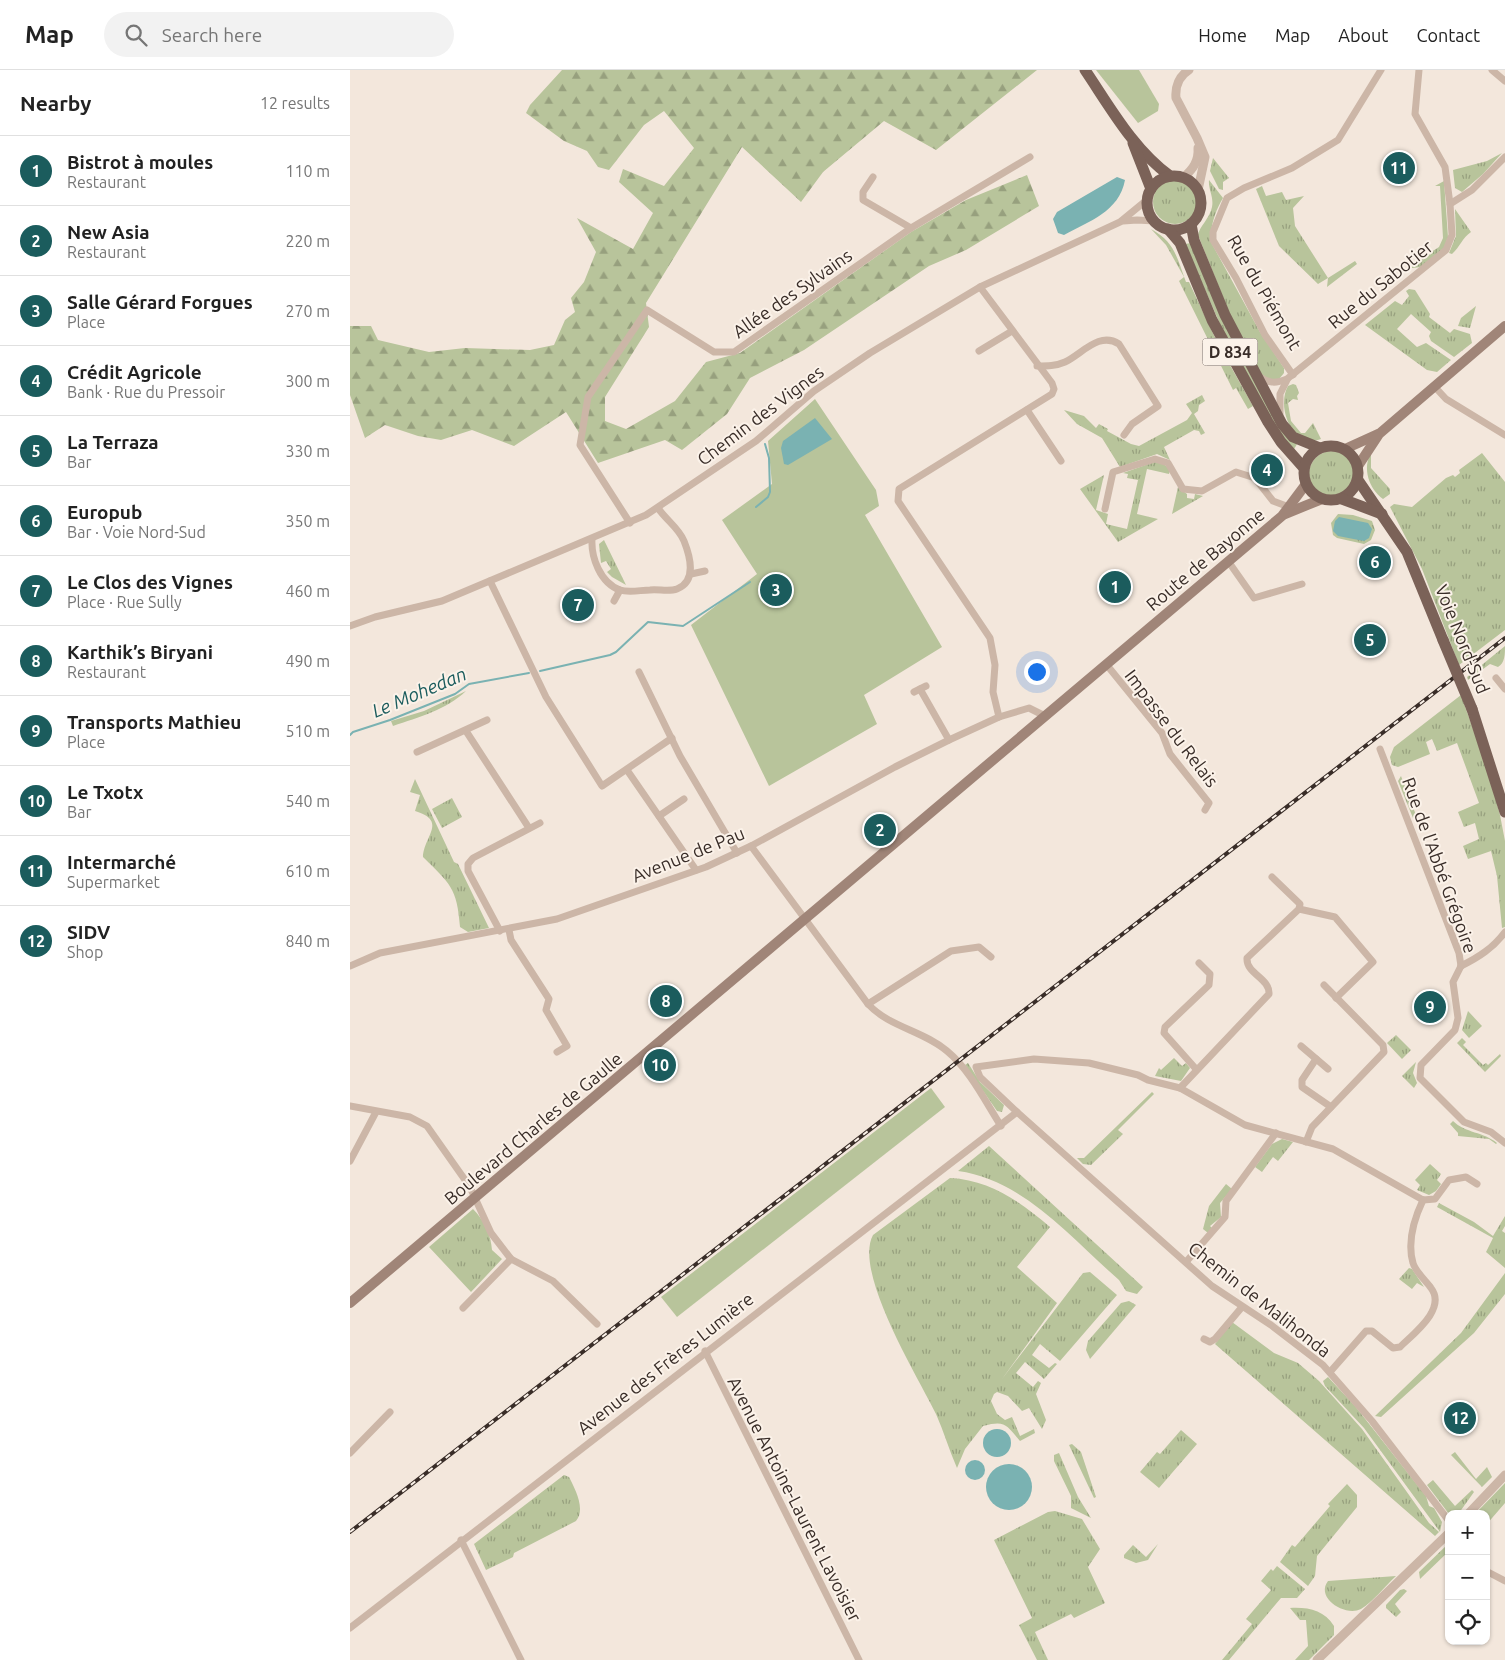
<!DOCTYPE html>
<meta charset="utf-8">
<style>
:root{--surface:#fff;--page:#f2f2f2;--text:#222;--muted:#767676;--line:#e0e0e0;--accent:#1b5c5d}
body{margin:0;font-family:Ubuntu,sans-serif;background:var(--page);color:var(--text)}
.controls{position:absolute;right:15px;bottom:15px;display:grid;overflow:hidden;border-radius:10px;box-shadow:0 1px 4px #0004}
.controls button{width:45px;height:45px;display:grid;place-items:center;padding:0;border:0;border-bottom:1px solid var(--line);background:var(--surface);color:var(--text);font:25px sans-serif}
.you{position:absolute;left:686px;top:601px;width:18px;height:18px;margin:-12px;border:4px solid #fff;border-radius:50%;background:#1a73e8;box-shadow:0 0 0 8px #1a73e833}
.badge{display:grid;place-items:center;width:32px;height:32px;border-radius:50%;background:var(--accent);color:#fff;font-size:16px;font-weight:700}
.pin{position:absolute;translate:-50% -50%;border:2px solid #fff;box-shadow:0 1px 5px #0006}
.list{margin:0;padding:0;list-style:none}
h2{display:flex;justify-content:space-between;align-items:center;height:65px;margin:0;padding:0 20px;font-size:21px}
h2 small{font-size:16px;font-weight:400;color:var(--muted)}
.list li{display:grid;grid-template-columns:32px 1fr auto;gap:15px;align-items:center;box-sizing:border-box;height:70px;padding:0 20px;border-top:1px solid var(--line)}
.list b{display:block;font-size:19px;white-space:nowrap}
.list p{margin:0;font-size:16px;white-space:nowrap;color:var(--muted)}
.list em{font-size:16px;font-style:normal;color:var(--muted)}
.icon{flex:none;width:28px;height:28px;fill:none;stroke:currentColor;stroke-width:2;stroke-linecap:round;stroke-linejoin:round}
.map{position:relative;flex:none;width:1155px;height:1590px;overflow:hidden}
header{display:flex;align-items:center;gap:30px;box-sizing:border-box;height:70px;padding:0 25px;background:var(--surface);border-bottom:1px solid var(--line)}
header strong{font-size:24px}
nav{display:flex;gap:28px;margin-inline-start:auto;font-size:18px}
.search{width:350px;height:45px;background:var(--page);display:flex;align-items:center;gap:12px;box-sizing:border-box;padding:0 18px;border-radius:28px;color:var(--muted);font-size:19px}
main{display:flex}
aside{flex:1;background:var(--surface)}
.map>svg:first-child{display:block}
.grass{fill:url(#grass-tufts)}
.forest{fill:url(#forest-firs)}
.green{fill:#b8c49b}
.water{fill:#7ab2b2}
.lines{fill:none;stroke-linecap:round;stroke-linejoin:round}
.stream{stroke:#7ab2b2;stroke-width:2}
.minor{stroke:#ccb6a7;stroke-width:7}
.tertiary{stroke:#ccb6a7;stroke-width:9}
.secondary{stroke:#a08578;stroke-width:10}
.primary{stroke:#7b6258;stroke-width:11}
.rail-casing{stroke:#392d28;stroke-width:4}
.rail{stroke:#fbf2e9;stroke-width:2;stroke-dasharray:5.5;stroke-linecap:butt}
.primary-bridge{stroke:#7b6258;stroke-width:11}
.labels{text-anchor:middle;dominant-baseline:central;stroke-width:4;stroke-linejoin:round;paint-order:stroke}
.shield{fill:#fbf2e9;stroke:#736862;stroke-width:1}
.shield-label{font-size:16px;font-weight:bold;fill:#392d28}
.street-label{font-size:18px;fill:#392d28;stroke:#fbf2e9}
.water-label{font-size:19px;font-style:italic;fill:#1b5c5d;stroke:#fbf2e9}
</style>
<header>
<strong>Map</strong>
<div class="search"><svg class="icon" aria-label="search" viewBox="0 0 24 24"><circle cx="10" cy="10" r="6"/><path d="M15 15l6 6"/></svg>Search here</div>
<nav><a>Home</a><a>Map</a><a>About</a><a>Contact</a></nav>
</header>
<main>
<aside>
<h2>Nearby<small>12 results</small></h2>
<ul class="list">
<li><span class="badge">1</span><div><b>Bistrot à moules</b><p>Restaurant</p></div><em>110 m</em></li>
<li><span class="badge">2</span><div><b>New Asia</b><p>Restaurant</p></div><em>220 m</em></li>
<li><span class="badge">3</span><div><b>Salle Gérard Forgues</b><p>Place</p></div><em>270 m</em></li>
<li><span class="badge">4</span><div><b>Crédit Agricole</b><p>Bank · Rue du Pressoir</p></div><em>300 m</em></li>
<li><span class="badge">5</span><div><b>La Terraza</b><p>Bar</p></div><em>330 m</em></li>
<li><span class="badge">6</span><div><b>Europub</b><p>Bar · Voie Nord-Sud</p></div><em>350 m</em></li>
<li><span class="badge">7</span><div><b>Le Clos des Vignes</b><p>Place · Rue Sully</p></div><em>460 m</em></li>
<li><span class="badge">8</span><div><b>Karthik’s Biryani</b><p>Restaurant</p></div><em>490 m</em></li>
<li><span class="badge">9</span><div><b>Transports Mathieu</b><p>Place</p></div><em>510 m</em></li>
<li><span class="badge">10</span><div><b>Le Txotx</b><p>Bar</p></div><em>540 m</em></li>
<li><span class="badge">11</span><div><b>Intermarché</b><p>Supermarket</p></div><em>610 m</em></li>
<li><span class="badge">12</span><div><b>SIDV</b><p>Shop</p></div><em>840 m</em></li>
</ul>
</aside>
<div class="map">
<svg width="1155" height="1590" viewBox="0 0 1155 1590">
<defs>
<pattern id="grass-tufts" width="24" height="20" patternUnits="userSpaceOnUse" patternTransform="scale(1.25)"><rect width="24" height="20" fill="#b8c49b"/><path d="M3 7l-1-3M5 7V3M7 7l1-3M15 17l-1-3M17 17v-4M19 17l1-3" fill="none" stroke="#97a07e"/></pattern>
<pattern id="forest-firs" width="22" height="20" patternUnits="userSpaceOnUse" patternTransform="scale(1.25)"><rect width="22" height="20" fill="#b8c49b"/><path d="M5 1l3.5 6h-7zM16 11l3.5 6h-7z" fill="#97a07e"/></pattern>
</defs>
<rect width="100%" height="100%" fill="#f3e7dc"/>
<g class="grass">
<path d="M1152 83 1133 104 1112 122 1105 118 1103 100 1137 91Z"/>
<path d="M863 88 879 108 873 112V120L869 119 860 101Z"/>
<path d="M859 110 873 128C866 139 858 161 862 174L910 262 934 298V303L929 309 923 310 912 306 881 247 848 165C849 157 860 148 862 137 864 127 858 119 859 110Z"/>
<circle cx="825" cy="132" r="22"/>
<path d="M1094 111 1098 167 1094 178 1071 197 1062 198 1057 192 1059 191 1061 195 1089 177 1093 168 1090 116H1085Z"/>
<path d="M912 116 916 126 932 122 936 130 954 126 943 138 945 156 978 208 1005 191 1007 194 977 217 978 208 968 214 929 176 906 119Z"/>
<path d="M1105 139 1121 162C1112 168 1110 177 1102 184L1099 183 1106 166Z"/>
<path d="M801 159C825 172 827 188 836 212H839L867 272 903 336 898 339 886 318 883 320 829 211 834 207 816 175Z"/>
<path d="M841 173 947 374 943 381 936 374 877 270 835 174Z"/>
<path d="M1059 219 1065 220 1080 244 1079 247 1100 263 1104 259 1120 264 1122 273 1104 287 1081 271 1079 266 1081 262 1061 244 1047 259 1067 277 1076 273 1101 290 1087 302 1077 300 1015 255 1045 231 1052 235 1059 226 1056 221Z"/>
<path d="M1126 236 1120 258 1108 256 1111 248Z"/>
<path d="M943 314 946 315 949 323 947 326 948 330 943 329 938 333 941 351 951 363H955L963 353 971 369C942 379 926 337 938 316Z"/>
<path d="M852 325 855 331 849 335 848 341 844 344 855 363 851 365 849 361 844 360 814 377 820 390 807 384 770 397 752 368 727 354 714 340 734 346 746 358 749 354 758 359 757 361 781 374 789 376 837 350 842 343 836 334Z"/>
<circle cx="982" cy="404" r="23"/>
<path d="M1021 383V398L1040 419V424L1033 429C1019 419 1012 398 1021 383Z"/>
<path d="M1132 383 1155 412V560L1109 595 1072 499 1040 437 1044 434 1062 437 1096 408 1103 405 1105 407 1110 403 1109 400Z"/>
<path d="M807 391 812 392 820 400 819 404 797 399 787 444 808 449 768 472 730 419 754 405 746 440 758 444 756 454 777 459 788 410 777 408 778 404 773 403Z"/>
<path d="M828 417 837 424V428L844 429 845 424 853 426 822 444Z"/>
<path d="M988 444 1003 445 1022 451 1025 460 1021 470 1014 474 987 468 983 465 981 453Z"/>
<path d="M254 470 276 515 262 507 257 502 261 499 256 491 251 493 249 474Z"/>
<path d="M1155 576C1155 584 1155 593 1148 597L1140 594 1118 610 1117 607Z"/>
<path d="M116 621C96 640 69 647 43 656L41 651 74 641Z"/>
<path d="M1111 625 1138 701 1150 745 1155 771V857L1152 858 1147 806 1141 781 1118 789 1113 776 1129 769 1125 753 1114 757 1108 742 1129 733 1107 673 1087 681 1082 669 1076 672 1080 684 1048 697 1042 695 1040 687 1044 677Z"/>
<path d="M1051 706 1066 745 1063 748 1048 711Z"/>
<path d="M65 709 104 792 108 794 139 858 118 862 110 857C107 817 100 814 73 787 74 766 98 751 65 741L70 725 60 722Z"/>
<path d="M102 728 112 747 92 758 82 739Z"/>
<path d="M1118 941 1132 956 1119 968 1112 960Z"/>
<path d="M1046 965 1061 980 1052 989 1037 973Z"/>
<path d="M1112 968 1116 972 1113 975 1133 995 1136 993 1138 995 1150 984 1151 986 1135 1002 1107 973Z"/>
<path d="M824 988 832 996 836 993 840 998 831 1011 805 1006 809 998 811 1000Z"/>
<path d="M1066 992 1063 1003 1067 1013 1064 1018 1052 1006Z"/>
<path d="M618 993 630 1012 654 1035 652 1042 647 1041 615 995Z"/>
<path d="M802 1022 804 1024 768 1060 773 1064 741 1095 733 1094 727 1088H734Z"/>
<path d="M1103 1051C1115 1063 1134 1062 1147 1073L1146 1074 1139 1069 1108 1066V1063L1100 1054Z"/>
<path d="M932 1069 943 1072 928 1091 923 1087 912 1102 905 1097 922 1074Z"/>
<path d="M639 1076 793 1217 787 1224 776 1221 769 1210C721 1168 674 1110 608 1101Z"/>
<path d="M1080 1094 1091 1104 1087 1110 1091 1114 1086 1121 1079 1125 1067 1120 1070 1115 1065 1110Z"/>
<path d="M600 1108C640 1110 671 1132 700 1157L667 1197 707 1233 652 1309 733 1203 740 1202 767 1225 710 1291 690 1274 682 1285 699 1298 705 1293 707 1294 694 1309 675 1292 666 1303 683 1317 688 1311 691 1313 686 1324 696 1350 692 1359 679 1338 672 1341 658 1326 647 1322 644 1324 641 1331 647 1344 655 1350 662 1347 670 1366 684 1359 685 1363 670 1371C656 1355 656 1350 633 1356L615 1379 607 1398C599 1380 594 1362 586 1344 568 1307 503 1202 523 1165Z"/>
<path d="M876 1114 882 1119 870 1133 871 1147 860 1156 862 1158 858 1163 853 1159 859 1136Z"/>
<path d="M1089 1133 1124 1152 1143 1166 1155 1146V1156L1152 1161 1155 1163V1198L1136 1182 1143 1168 1087 1137Z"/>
<path d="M123 1139C134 1150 141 1165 142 1180L152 1189 121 1222 79 1177Z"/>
<path d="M1059 1198 1062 1199 1074 1217 1067 1213 1062 1219 1049 1209Z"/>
<path d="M1155 1203V1224L1124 1263 1031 1347 1025 1346 1111 1263Z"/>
<path d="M779 1231 786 1235 740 1289 736 1280 738 1271 771 1233Z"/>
<path d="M882 1252 924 1283 948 1293 969 1311 1012 1359 1079 1453 1089 1462 1085 1466 865 1274Z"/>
<path d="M978 1307 1005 1336 1076 1426 1079 1436 1084 1438 1092 1452 1090 1462 1014 1358 975 1316 973 1311Z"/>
<path d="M831 1360 847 1374 809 1418 790 1402 807 1382 810 1384Z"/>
<path d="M722 1374 731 1382 746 1427 744 1428 719 1375Z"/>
<path d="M1105 1382 1126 1409 1137 1397 1142 1407 1132 1417 1101 1385Z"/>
<path d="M709 1383 728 1427 741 1448 721 1438V1426L704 1391V1385Z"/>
<path d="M214 1405 219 1407C225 1419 236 1439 226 1451L164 1483 163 1487 136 1500 124 1474Z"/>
<path d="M1083 1410 1105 1436 1122 1420 1124 1422 1109 1443 1099 1444 1077 1415Z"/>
<path d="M1155 1413V1433L1136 1455V1444H1125Z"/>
<path d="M997 1414 1007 1425V1437L967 1486 965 1506 958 1516 930 1492 942 1475 945 1477 980 1436 978 1434Z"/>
<path d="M705 1441 732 1449 750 1479 738 1497 755 1533 724 1548 721 1544 685 1562 698 1590H687L669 1555 682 1548 644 1470 698 1442Z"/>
<path d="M1099 1473V1481L1070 1509 1069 1502Z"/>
<path d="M808 1474 798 1490 786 1493 774 1488V1485L783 1475 796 1487Z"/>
<path d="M927 1496 955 1519 947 1528H931L879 1590H872L902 1554 896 1549 921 1520 911 1511 921 1499 923 1501Z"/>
<path d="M1046 1506C1035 1516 1023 1532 1011 1539 995 1547 965 1528 978 1511Z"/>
<path d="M1054 1519 1057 1521 1045 1534 1051 1542 1046 1547 1036 1538V1535L1050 1520Z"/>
<path d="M940 1538C958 1537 974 1540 984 1556V1565L959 1590H945L958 1576 956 1550H950Z"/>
</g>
<path class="forest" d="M212 0H687L586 80 534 51 473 102 451 132 392 77 296 233 299 257 255 327V351L276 359 325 331 356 292 390 283 561 162 616 130 677 105 689 136 616 180 579 196 454 280 400 308 377 344 332 380 315 370 248 393 216 342 164 376 122 360 91 370 68 366 35 355 15 368 0 325V256H21L28 270 79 282 115 278 180 280 204 275 215 250 225 242 221 228 234 212 246 182 227 148 283 179 303 143 269 112 273 99 314 116 344 78 314 41 294 55 259 100 248 97 237 81 214 71 176 43 180 35Z"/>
<g class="green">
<path d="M746 0H789L809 34 808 41 788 53Z"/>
<path d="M465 329 526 420 529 436 515 445 592 577 514 625 527 654 419 716 341 555 407 504 372 450 422 414 418 371Z"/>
<path d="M581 1018 595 1037 327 1247 311 1227Z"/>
</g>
<g class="water">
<path d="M767 107 775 110C769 142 739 151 714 165L708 163 703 149 707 142Z"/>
<path d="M465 348 482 369 438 395 434 394 431 378 433 371Z"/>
<path d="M989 447 1018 453 1022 459 1019 468 1014 471 988 466 983 461 985 451Z"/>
<circle cx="647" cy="1373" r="14"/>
<circle cx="625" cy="1400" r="10"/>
<circle cx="659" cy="1417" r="23"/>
</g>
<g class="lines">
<g class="stream">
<path d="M406 437 418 427 420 422 419 388 415 374"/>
<path d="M190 601 260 585 266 582 298 552 333 556 400 512"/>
<path d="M0 665 3 662 40 650 105 624 119 614 179 603"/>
</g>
<g class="minor">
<path d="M1069 0 1065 44 1095 97 1100 134"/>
<path d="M1142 0 1155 11"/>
<path d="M773 151 787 150 805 151"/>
<path d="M561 158 680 87"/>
<path d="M630 217 702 313 704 319 702 324 549 419 548 431 640 568 645 595 643 622 649 647"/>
<path d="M629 281 662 261"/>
<path d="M687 296C697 296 706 296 715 292 732 284 749 261 769 274L808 336 782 354 774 365"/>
<path d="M943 305 915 265 886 208 863 170V162L877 128 894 118 942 98 988 70 1031 0"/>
<path d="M910 307C919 314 927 313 937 309L1096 180 1102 165 1100 134 1122 120 1155 87"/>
<path d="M1084 316 1096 329 1155 365"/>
<path d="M677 340 711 391"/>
<path d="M930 344V324L937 310"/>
<path d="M755 439 763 402 805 389 818 393 833 419 852 421 886 402 905 408 923 431 939 437"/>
<path d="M280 453 230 375 238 327 297 240 364 282H384L561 158 513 130V122L523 107"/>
<path d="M242 469C241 487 250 513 270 520 279 523 291 520 300 520 309 519 319 522 327 519 347 511 340 486 334 471 329 458 316 450 308 438"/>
<path d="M878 491 904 528 952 514"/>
<path d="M341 504 355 501"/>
<path d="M140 511 196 627 252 716 322 668"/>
<path d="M264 531 270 520"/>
<path d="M0 556 25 547 92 531 296 445 406 371 464 321 520 283 630 217 770 152 798 129"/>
<path d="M756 594 812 663 820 684 859 733 855 740"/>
<path d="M289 602 330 686 387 783"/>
<path d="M1146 608 1155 619"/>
<path d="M570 619 599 670"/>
<path d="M564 622 576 616"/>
<path d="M116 661 179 758"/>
<path d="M1030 679 1109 883 1111 896"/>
<path d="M67 682 137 650"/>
<path d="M277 700 346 800"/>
<path d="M309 746 334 729"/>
<path d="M401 776 518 934C539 957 574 961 597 981 620 1000 635 1031 651 1056"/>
<path d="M949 839 985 847 1023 892 986 928"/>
<path d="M159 860 161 870 199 929 196 940 217 976 207 982"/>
<path d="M150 861 118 801V794L123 788 190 753"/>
<path d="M0 896 30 883 207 849 356 797 401 776 545 697 599 670 649 647 679 638 693 645"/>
<path d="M1111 896 1103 912 1108 948 1105 960 1071 995 1070 1008 1114 1052 1141 1062 1155 1073"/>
<path d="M1111 896C1129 887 1143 878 1155 862"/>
<path d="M518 934 601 881 629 877 641 887"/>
<path d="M951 976 978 999"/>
<path d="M966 989 952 1010V1017L981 1037"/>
<path d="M846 999 814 963 815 957 859 915 860 904 849 893"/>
<path d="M830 1018 919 924C920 908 896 904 897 888L949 839 950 834 922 807"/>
<path d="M0 1036 60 1047 77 1056 120 1117 141 1163 161 1189 203 1211 247 1254"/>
<path d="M956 1072 962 1057 1034 982 1033 975 974 915"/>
<path d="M0 1091 26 1042"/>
<path d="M1073 1130 983 1079 895 1055 830 1018 798 1010 788 1005 739 993 684 989 626 997 630 1007 667 1042 862 1216 921 1255 973 1295 1022 1351 1099 1451"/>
<path d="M1073 1130 1085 1129 1099 1110 1116 1107 1127 1114"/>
<path d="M836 1192 875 1147 876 1131 926 1063"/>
<path d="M113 1238 161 1189"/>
<path d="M854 1269 860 1272 865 1269 892 1237"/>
<path d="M355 1281 509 1590"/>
<path d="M980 1302 1016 1261H1022L1043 1278 1050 1277C1063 1264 1097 1239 1081 1218 1076 1211 1065 1201 1063 1193 1057 1172 1064 1149 1073 1130"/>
<path d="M0 1383 40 1342"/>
<path d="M111 1470 171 1590"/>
<path d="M1136 1501 1155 1511"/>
<path d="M0 1558 667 1042"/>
</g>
<g class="tertiary">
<path d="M839 0C829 6 825 17 826 28L847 68 855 87 848 120"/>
<path d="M834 107C843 99 849 91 848 78"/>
<path d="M1118 1444 1155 1405"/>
<path d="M967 1590 1099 1463"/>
</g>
<g class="secondary">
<path d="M995 379 1028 364"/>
<path d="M1008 396 1029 364 1155 256"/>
<path d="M935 444 972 429"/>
<path d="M0 1233 932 446 956 414"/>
</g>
<g class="primary">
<path d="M735 0C760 37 783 79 820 106"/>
<path d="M783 73 801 119"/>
<circle cx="824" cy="133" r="27"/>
<path d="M841 154 844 170 875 245 932 354 943 367 970 378"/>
<path d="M818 159 830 173 862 250 918 352 931 372 954 398"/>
<circle cx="981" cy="403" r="27"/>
<path d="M1008 410 1057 482 1093 570"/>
<path d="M992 429 1032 444"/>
<path d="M1122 639 1155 742"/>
</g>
<g class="rail-casing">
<path id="rail" d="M0 1462 1155 568"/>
</g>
<use href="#rail" class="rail"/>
<path class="primary-bridge" d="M1093 570 1122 639"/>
</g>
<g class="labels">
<rect class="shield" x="852.5" y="268.5" width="55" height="27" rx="4"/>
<g class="shield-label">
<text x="880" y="282">D 834</text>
</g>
<g class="street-label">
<text transform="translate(1030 214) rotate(-39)">Rue du Sabotier</text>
<text transform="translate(915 222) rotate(60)">Rue du Piémont</text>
<text transform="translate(442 223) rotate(-35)">Allée des Sylvains</text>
<text transform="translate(410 345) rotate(-37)">Chemin des Vignes</text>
<text transform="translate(855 489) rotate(-40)">Route de Bayonne</text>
<text transform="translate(1113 569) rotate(68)">Voie Nord-Sud</text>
<text transform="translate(822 658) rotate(53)">Impasse du Relais</text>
<text transform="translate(338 784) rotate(-22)">Avenue de Pau</text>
<text transform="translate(1090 795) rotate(70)">Rue de l'Abbé Grégoire</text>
<text transform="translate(183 1058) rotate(-40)">Boulevard Charles de Gaulle</text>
<text transform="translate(910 1229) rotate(38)">Chemin de Malihonda</text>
<text transform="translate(315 1293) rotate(-38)">Avenue des Frères Lumière</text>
<text transform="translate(445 1429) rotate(63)">Avenue Antoine-Laurent Lavoisier</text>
</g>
<g class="water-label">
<text transform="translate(69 622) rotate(-23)">Le Mohedan</text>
</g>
</g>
</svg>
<div class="controls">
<button>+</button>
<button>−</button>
<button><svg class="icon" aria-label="locate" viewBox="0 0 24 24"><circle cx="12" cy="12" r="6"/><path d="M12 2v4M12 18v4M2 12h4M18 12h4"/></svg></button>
</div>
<div class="you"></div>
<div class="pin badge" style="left:765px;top:517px">1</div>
<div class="pin badge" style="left:530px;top:760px">2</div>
<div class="pin badge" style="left:426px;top:520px">3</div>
<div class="pin badge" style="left:917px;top:400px">4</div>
<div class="pin badge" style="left:1020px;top:570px">5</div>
<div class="pin badge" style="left:1025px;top:492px">6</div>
<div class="pin badge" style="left:228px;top:535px">7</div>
<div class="pin badge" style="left:316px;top:931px">8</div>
<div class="pin badge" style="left:1080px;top:937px">9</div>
<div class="pin badge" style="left:310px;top:995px">10</div>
<div class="pin badge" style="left:1049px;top:98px">11</div>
<div class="pin badge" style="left:1110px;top:1348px">12</div>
</div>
</main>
